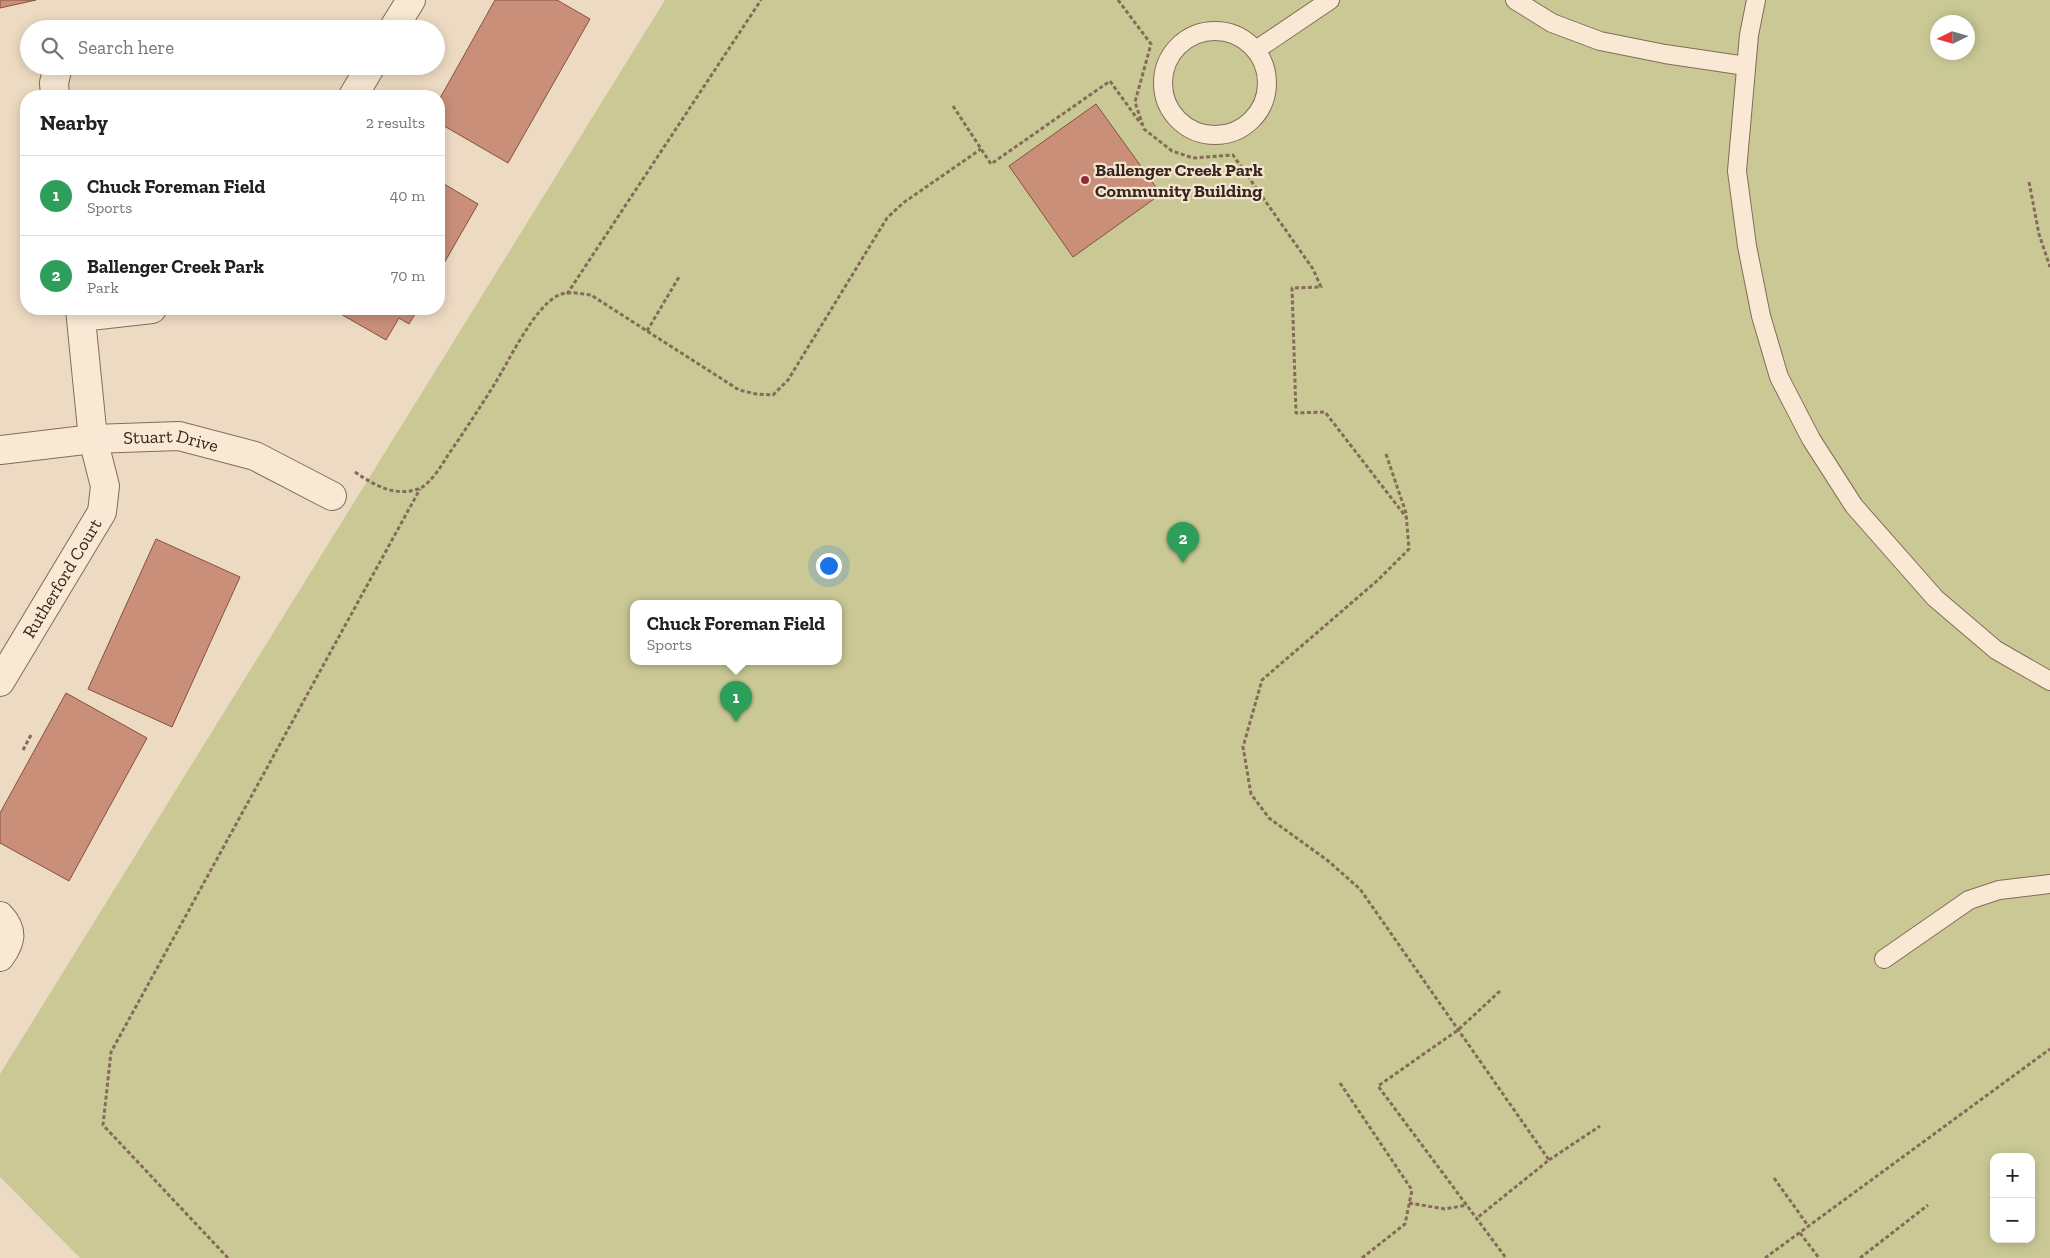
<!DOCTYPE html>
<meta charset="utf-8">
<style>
:root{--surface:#fff;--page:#f2f2f2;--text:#202124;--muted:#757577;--line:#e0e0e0;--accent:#932b3b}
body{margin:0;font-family:"Zilla Slab",serif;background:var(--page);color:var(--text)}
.controls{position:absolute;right:15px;bottom:15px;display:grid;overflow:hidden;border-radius:10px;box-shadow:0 2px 12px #0003}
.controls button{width:45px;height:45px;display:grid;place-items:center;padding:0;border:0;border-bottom:1px solid var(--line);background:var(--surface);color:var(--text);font:25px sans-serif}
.compass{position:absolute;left:1930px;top:15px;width:45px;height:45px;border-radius:50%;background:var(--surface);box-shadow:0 2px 12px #0003;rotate:265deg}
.you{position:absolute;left:828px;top:565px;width:18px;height:18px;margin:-12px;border:4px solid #fff;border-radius:50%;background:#1a73e8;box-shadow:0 0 0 8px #1a73e833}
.badge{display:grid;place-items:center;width:32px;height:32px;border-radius:50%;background:var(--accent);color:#fff;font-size:16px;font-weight:700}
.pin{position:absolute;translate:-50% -41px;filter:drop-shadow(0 1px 2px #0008)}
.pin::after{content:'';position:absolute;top:26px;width:18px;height:15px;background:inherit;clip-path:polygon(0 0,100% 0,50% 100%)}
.popup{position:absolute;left:630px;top:600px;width:212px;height:65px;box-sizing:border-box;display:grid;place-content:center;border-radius:10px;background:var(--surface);filter:drop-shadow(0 1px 4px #0005);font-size:16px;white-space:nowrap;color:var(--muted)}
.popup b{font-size:19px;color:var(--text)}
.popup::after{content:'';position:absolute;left:50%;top:100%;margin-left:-10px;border:10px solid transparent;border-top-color:var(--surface)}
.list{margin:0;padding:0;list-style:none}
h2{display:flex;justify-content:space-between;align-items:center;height:65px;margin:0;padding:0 20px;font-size:21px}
h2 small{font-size:16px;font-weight:400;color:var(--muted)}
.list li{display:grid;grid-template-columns:32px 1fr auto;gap:15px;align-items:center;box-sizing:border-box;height:80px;padding:0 20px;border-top:1px solid var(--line)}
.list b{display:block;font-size:19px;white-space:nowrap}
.list p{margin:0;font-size:16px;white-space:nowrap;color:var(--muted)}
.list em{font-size:16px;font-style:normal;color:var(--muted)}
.icon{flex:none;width:28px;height:28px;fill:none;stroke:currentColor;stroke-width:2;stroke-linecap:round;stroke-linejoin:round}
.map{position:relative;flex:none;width:2050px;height:1258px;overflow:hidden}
.search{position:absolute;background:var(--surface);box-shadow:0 2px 12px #0003;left:20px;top:20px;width:425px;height:55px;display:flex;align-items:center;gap:12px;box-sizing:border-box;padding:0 18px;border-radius:28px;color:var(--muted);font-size:19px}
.panel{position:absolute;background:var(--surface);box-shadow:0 2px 12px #0003;left:20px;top:90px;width:425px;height:225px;border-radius:20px}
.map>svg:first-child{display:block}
.green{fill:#cac996;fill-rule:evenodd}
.building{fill:#ca8f78;stroke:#845140}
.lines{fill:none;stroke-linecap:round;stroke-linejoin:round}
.service-casing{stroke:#866b59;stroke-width:20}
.minor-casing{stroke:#866b59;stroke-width:30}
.path{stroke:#866b59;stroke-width:3;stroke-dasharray:4 2.5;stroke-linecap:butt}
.service{stroke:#f8e8d4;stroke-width:18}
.minor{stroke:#f8e8d4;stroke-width:28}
.poi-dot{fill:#932b3b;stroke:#f4e5d1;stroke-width:2}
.labels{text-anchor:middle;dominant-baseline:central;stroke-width:4.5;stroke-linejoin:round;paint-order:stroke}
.poi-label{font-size:18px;font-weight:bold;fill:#36261d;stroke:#f4e5d1;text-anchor:start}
.street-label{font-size:18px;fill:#36261d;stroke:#f4e5d1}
</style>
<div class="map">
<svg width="2050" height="1258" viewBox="0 0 2050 1258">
<rect width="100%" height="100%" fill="#eddac2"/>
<path class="green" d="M665 0H2050V1258H80L0 1177V1074ZM1938 22H1968V52H1938ZM634 603H838V661H634ZM1994 1157H2031V1239H1994Z"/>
<g class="building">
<path d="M0 0H36L0 8Z"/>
<path d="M495 0H557L590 19 508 163 439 123V100Z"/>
<path d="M1096 104 1161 194 1073 257 1009 166Z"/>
<path d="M439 181 478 204 439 272Z"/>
<path d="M332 309H418L409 324 399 318 386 340Z"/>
<path d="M156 539 240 577 172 727 88 689Z"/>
<path d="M66 693 147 738 69 881 0 843V813Z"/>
</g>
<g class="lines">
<g class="service-casing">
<g id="service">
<path d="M1515 0 1552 23 1600 41 1665 54 1746 66"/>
<path d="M1756 0 1749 35 1737 171 1747 246 1761 316 1779 377 1811 439 1854 506 1935 598 1996 650 2050 681"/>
<circle cx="1215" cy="83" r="52"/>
<path d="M1256 50 1330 0"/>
<path d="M1884 959 1969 900 1999 890 2050 884"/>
</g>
</g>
<g class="minor-casing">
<g id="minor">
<path d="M393 29 411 0"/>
<path d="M55 96 54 83 58 66"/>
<path d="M353 96 371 66"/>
<path d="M81 317 152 309"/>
<path id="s1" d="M0 450 93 439 179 436 255 456 332 496"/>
<path id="s2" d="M0 682 102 512 105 486 93 439 80 309"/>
<path d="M0 916C14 931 11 942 0 957"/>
</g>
</g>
<g class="path">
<path d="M1118 0 1151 44 1135 102 1144 129 1172 151 1193 158 1233 155 1313 269 1321 287 1292 288 1296 413 1325 412 1406 517"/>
<path d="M953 106 991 164 1110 81 1141 124"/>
<path d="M2029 182 2039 234 2050 267"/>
<path d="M567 294 761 0"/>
<path d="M647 331 679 277"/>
<path d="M1386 454 1406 513 1409 549 1378 580 1262 680 1243 747 1251 794 1269 818 1327 860 1360 889 1549 1160 1477 1218"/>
<path d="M355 472C374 485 394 497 418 489 429 486 442 465 448 455 464 432 479 409 494 385 509 361 533 309 557 296 567 290 581 294 591 295L739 390 756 394 773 395 788 380 887 218 903 203 981 149"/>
<path d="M23 750 32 733"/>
<path d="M1500 991 1458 1030 1378 1086 1506 1258"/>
<path d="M1340 1083 1412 1190 1405 1224 1362 1258"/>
<path d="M1549 1160 1600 1126"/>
<path d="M1774 1178 1809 1227"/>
<path d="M1409 1203 1445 1209 1467 1205"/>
<path d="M1800 1233 1819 1258"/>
<path d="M228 1258 103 1125 111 1052 420 489"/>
<path d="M1765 1258 2050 1049"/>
<path d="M1860 1258 1928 1205"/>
</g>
<use href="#service" class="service"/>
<use href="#minor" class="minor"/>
</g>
<circle class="poi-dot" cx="1085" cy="180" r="5"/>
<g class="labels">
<g class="poi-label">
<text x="1095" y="170">Ballenger Creek Park<tspan x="1095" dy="21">Community Building</tspan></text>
</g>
<g class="street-label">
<text stroke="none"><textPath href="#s1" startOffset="172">Stuart Drive</textPath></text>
<text stroke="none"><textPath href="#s2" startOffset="121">Rutherford Court</textPath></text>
</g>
</g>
</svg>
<div class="controls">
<button>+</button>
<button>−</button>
</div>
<svg class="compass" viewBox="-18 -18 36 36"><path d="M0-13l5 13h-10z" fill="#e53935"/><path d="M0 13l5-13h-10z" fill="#757577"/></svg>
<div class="you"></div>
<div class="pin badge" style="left:736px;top:722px;background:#2e9e5b">1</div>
<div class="popup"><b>Chuck Foreman Field</b>Sports</div>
<div class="pin badge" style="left:1183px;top:563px;background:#2e9e5b">2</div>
<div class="search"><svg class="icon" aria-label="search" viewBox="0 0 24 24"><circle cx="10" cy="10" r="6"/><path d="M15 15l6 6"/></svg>Search here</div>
<section class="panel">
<h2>Nearby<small>2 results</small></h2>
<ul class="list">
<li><span class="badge" style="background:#2e9e5b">1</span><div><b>Chuck Foreman Field</b><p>Sports</p></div><em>40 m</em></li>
<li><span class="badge" style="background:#2e9e5b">2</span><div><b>Ballenger Creek Park</b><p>Park</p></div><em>70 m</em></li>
</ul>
</section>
</div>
